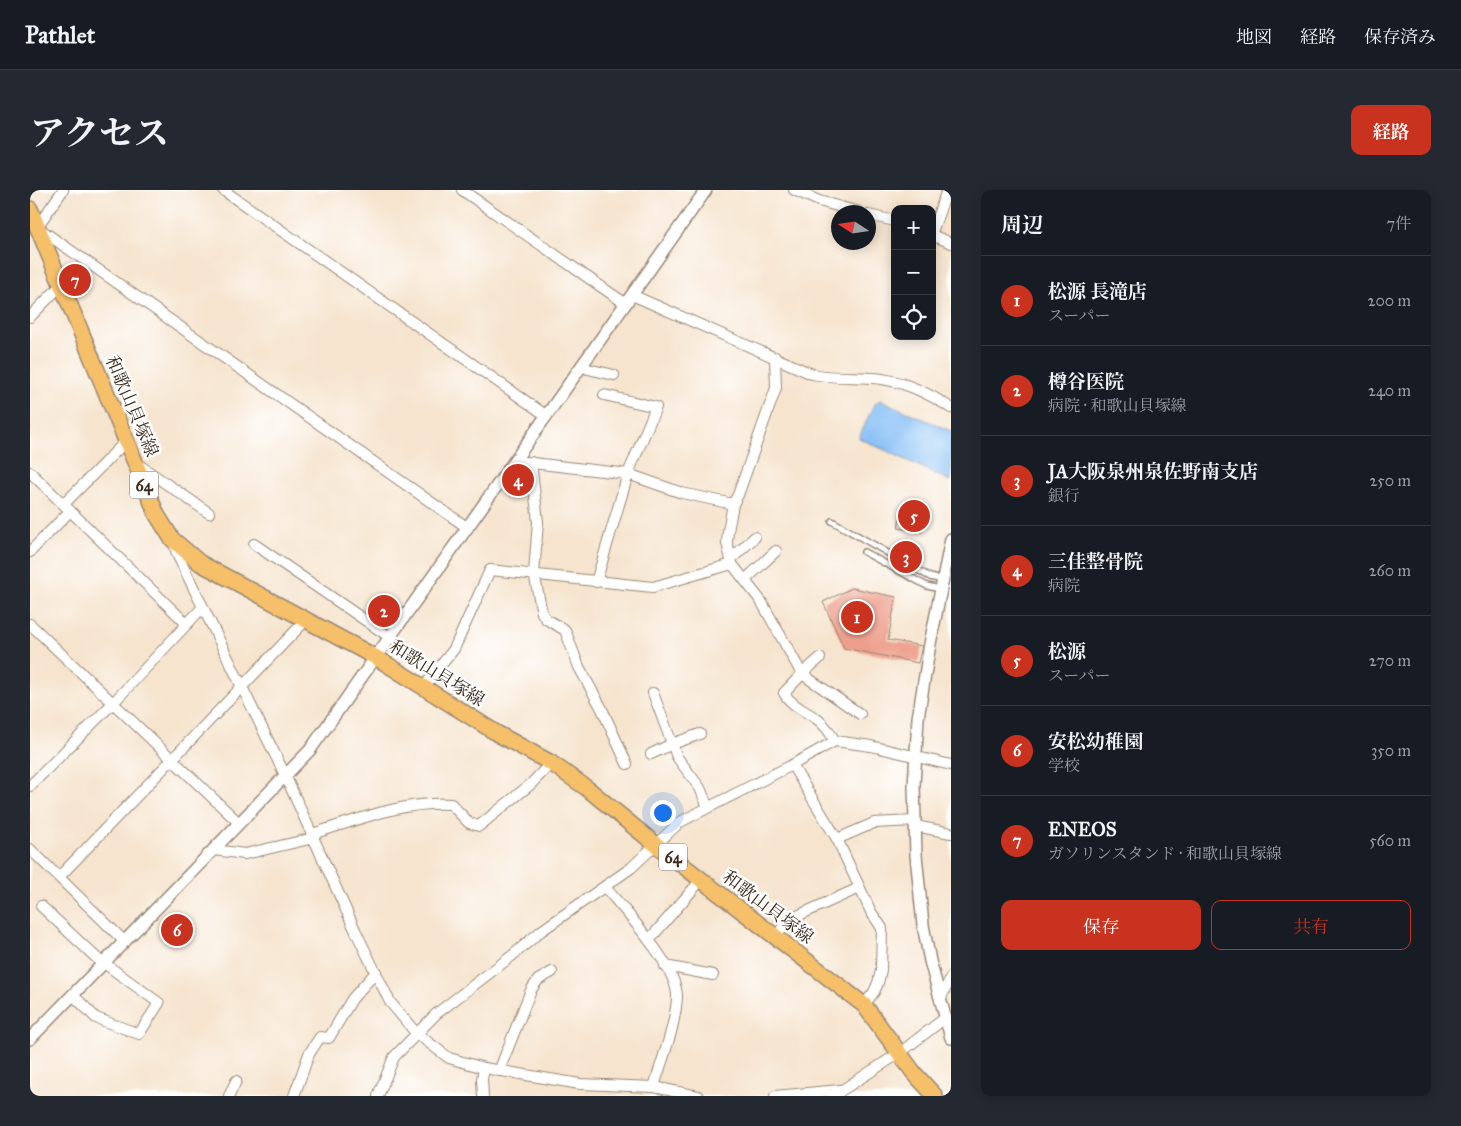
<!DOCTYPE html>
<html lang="ja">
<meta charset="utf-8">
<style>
:root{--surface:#171b24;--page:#242831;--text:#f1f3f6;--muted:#9ea1a6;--line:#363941;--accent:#c8321e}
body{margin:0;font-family:"IM FELL Great Primer","Noto Serif JP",serif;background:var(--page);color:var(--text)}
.controls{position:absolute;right:15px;top:15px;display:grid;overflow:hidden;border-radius:10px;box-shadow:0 2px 12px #0003}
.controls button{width:45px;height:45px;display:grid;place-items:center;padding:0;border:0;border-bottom:1px solid var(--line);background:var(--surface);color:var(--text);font:25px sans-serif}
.compass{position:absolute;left:801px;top:15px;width:45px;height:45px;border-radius:50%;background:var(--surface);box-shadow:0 2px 12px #0003;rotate:282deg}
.you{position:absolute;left:632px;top:622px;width:18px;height:18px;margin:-12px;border:4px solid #fff;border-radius:50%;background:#1a73e8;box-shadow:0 0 0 8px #1a73e833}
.badge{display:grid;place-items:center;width:32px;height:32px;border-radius:50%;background:var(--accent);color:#fff;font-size:16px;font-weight:700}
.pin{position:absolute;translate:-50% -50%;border:2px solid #fff;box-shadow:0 1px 5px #0006}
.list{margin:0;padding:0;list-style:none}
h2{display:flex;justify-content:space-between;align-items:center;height:65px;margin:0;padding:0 20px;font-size:21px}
h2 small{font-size:16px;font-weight:400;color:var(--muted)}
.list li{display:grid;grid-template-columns:32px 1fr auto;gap:15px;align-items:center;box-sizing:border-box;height:90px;padding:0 20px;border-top:1px solid var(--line)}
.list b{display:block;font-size:19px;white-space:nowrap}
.list p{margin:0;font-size:16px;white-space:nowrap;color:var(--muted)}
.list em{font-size:16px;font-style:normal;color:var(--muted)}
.actions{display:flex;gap:10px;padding:15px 20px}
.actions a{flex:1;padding:11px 0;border:1px solid var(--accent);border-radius:10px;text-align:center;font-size:18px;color:var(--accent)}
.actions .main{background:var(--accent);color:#fff}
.icon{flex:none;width:28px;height:28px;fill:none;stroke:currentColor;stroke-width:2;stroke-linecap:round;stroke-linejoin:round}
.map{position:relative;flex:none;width:921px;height:906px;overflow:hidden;border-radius:10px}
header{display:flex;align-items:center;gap:30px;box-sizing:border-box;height:70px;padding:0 25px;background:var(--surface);border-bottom:1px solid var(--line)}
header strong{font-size:24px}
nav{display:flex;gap:28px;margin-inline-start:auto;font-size:18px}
.intro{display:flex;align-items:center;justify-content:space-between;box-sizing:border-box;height:120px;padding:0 30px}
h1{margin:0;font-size:35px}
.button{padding:12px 22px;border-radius:10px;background:var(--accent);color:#fff;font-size:18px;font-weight:700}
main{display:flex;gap:30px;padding:0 30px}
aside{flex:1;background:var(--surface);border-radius:10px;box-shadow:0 2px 12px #0003}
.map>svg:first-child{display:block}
.water{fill:#83bdf5;stroke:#5f748a}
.building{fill:#ee9f8c}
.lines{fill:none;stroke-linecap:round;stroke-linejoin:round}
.service-casing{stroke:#988776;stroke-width:8}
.minor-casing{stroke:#988776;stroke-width:12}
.tertiary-casing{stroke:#988776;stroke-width:14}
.primary-casing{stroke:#988776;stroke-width:18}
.service{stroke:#fff;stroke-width:5}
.minor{stroke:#fff;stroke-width:10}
.tertiary{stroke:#fff;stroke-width:11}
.primary{stroke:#f6c06b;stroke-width:15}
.labels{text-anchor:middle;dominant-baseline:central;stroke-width:5;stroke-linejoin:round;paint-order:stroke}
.shield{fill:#fff;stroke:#766a62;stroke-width:1}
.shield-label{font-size:16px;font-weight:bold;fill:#3b2a1e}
.street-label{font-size:18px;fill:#3b2a1e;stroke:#fff}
</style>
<header>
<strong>Pathlet</strong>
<nav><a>地図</a><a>経路</a><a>保存済み</a></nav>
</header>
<div class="intro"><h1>アクセス</h1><a class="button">経路</a></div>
<main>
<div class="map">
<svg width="921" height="906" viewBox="0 0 921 906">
<rect width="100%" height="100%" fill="#fff"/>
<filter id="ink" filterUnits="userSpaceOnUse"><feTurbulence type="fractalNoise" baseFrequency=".02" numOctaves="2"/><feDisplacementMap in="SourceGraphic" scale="10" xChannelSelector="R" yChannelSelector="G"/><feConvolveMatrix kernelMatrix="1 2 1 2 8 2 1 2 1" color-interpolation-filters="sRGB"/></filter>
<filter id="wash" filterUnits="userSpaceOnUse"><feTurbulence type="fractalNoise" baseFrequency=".0096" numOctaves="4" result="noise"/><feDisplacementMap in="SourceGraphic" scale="20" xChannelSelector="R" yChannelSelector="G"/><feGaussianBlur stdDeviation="1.12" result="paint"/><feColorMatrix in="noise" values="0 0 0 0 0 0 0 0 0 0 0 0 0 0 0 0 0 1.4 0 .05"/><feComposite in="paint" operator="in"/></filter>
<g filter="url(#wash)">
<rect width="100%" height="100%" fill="#f6e4ce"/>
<path class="water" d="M850 210 921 241V291L829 248 843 216Z"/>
<g id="blocks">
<g class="building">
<path d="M872 316 899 321 892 342 868 338Z"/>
<path d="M822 398 866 407 858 450 892 456 888 473 814 458 793 412Z"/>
</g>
</g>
</g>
<g filter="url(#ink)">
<use href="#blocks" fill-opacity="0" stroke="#988776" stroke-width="1"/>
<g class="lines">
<g class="service-casing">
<g id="service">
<path d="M802 331 900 387 912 390"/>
<path d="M834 362 897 396 910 399"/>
</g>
</g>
<g class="minor-casing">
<g id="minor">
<path d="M33 0 7 37 438 338"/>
<path d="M193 0 517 226"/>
<path d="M432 0 596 114"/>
<path d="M764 0 789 11 829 22"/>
<path d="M838 25 865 31"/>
<path d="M902 42 917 0"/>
<path d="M902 45 921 53"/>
<path d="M602 105 782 184C805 189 829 186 852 189 878 193 900 204 921 218"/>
<path d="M0 127 31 95"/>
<path d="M745 167 746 198 708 305 703 314 698 341 697 353 702 374 731 411 772 484 754 503C761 515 773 520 784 527 794 533 800 542 805 551"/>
<path d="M553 176 558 179 584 185"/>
<path d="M485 271 598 284 652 303 703 314"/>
<path d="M501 272 508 332 504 383 512 423 516 429 535 440 549 477 572 519 597 574"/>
<path d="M106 273 179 323"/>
<path d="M0 282 157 434"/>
<path d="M34 314 96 251"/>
<path d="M143 350 147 364 255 585 326 742 360 812 386 843 419 868 454 878 550 894 624 897 668 906"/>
<path d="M224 354 361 448"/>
<path d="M0 362 40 321"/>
<path d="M701 369 725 347"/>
<path d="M715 390 746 361"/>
<path d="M566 392 598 284 626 217 574 205"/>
<path d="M0 434 209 633"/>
<path d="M790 468 772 484 830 524"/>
<path d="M393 498 424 459 460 380 623 397 702 374"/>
<path d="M623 503 647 567 670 598 678 617"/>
<path d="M621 564 642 554 670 544"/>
<path d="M762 575 807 649 841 722 852 738 851 780 848 793 844 802 834 815"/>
<path d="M0 596 83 513 173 417"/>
<path d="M885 636 921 643"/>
<path d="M282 644C328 630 372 611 421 614L439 633 449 636 501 594 521 573"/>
<path d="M807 649 844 633 884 631"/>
<path d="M0 659 95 752"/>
<path d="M184 660 215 664 284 648"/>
<path d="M29 687 276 430"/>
<path d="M575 697C594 720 649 778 647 808 645 838 632 869 624 897"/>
<path d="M11 716 73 774"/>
<path d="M745 747 756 734 765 727 829 698"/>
<path d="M619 750 671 690"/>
<path d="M635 776 683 785"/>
<path d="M43 805 66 828 109 844 129 813 74 773"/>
<path d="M910 810 921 787"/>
<path d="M469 881 501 800 508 790 522 782"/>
<path d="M199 906 206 891"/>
<path d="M264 906 279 864 290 847 299 848 322 809 346 782"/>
<path d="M348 906 364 867 406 824 483 765 511 741 601 678 650 632 762 575 805 551 841 556 921 575"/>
<path d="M453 906 452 889 454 878"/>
<path d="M745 906 810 900"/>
<path d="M803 906 871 862 915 828"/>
</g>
</g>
<g class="tertiary-casing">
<g id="tertiary">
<path d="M921 349 900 454 888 528 884 596 886 665 893 735 900 771 921 848"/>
<path d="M0 849 280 560 676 0"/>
</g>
</g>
<g class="primary-casing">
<path id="primary" d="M0 19 127 325 142 349 170 373 347 468 468 544 521 573 558 599 625 654 834 815 884 883 905 906"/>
</g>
<use href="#service" class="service"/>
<use href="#minor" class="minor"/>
<use href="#tertiary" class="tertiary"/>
<use href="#primary" class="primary"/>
</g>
</g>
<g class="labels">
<g class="shield">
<rect x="100" y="281.5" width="28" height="27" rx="4"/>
<rect x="629" y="653.5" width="28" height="27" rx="4"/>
</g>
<g class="shield-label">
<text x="114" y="295">64</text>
<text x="643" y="667">64</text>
</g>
<g class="street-label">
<text transform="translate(102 216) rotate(67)">和歌山貝塚線</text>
<text transform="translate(407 483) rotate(32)">和歌山貝塚線</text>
<text transform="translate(738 717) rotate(37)">和歌山貝塚線</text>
</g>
</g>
</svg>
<div class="controls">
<button>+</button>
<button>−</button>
<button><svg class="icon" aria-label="locate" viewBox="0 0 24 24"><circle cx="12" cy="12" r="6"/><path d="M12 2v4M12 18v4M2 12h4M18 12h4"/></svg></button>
</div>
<svg class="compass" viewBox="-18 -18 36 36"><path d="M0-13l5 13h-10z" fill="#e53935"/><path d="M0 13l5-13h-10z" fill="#9ea1a6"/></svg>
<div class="you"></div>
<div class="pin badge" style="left:827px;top:427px">1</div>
<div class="pin badge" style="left:354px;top:421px">2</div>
<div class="pin badge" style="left:876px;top:367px">3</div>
<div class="pin badge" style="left:488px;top:290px">4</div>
<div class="pin badge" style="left:884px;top:326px">5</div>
<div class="pin badge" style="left:147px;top:740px">6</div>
<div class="pin badge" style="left:45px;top:90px">7</div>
</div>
<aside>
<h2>周辺<small>7件</small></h2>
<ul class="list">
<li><span class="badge">1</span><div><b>松源 長滝店</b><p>スーパー</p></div><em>200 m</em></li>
<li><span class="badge">2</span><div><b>樽谷医院</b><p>病院 · 和歌山貝塚線</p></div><em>240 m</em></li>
<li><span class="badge">3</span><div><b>JA大阪泉州泉佐野南支店</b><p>銀行</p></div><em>250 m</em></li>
<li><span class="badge">4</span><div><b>三佳整骨院</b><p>病院</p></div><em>260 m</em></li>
<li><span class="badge">5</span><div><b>松源</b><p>スーパー</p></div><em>270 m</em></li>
<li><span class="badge">6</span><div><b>安松幼稚園</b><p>学校</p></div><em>350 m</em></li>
<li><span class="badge">7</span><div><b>ENEOS</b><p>ガソリンスタンド · 和歌山貝塚線</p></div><em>560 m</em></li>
</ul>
<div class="actions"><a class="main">保存</a><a>共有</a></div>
</aside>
</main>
